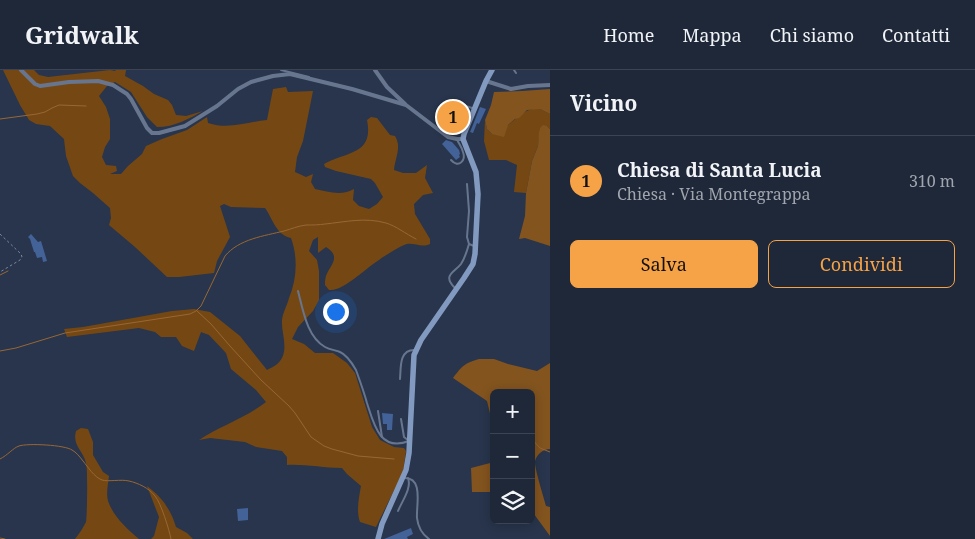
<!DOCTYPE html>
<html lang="it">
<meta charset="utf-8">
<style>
:root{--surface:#1e2839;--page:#2b3444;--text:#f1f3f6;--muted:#a1a6ae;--line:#3c4453;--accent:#f6a246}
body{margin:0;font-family:"Noto Serif",serif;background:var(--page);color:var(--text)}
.controls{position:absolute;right:15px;bottom:15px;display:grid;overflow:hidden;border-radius:8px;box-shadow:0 2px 12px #0003}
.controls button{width:45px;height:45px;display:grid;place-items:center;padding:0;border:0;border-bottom:1px solid var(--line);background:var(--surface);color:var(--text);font:25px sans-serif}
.you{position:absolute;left:335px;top:241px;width:18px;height:18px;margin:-12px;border:4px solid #fff;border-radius:50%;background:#1a73e8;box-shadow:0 0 0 8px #1a73e833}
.badge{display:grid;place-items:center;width:32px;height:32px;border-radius:50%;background:var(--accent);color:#111;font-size:16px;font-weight:700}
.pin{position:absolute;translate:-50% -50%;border:2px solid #fff;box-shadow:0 1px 5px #0006}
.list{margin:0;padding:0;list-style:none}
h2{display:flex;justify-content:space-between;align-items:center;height:65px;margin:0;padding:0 20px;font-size:21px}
h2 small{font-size:16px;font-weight:400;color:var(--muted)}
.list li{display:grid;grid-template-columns:32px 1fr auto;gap:15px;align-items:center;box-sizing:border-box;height:90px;padding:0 20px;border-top:1px solid var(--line)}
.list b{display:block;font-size:19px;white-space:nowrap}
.list p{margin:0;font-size:16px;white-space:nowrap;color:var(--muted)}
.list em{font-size:16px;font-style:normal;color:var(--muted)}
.actions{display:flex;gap:10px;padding:15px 20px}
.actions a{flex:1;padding:11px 0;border:1px solid var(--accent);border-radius:8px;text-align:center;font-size:18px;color:var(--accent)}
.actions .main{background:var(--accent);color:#111}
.icon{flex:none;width:28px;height:28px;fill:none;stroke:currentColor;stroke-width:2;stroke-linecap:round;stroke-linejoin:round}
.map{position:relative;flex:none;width:550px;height:469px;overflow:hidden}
header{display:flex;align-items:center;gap:30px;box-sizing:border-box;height:70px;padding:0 25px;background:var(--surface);border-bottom:1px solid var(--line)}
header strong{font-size:24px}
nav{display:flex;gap:28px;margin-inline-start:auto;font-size:18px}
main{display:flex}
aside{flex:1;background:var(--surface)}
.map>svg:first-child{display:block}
.green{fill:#754813}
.forest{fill:#83541e}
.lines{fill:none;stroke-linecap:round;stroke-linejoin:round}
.stream{stroke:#986734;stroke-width:1}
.building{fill:#436297}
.path{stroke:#7d889b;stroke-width:1;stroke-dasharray:2.5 2.5;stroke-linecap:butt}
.lane{stroke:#67768e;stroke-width:2}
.street{stroke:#67768e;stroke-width:4}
.secondary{stroke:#839ac0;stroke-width:5.5}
</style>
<header>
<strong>Gridwalk</strong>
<nav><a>Home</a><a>Mappa</a><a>Chi siamo</a><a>Contatti</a></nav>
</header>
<main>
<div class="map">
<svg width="550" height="469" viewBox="0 0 550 469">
<rect width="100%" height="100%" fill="#28354c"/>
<g class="green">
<path d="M3 0H34L39 5 48 7 110 0 115 1 116 0H126L125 6 143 16 154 24 168 30 172 35 176 45 186 46 203 41C188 49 175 57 157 57L147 47 131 22 115 12 107 16 99 26 106 37 110 49V69L105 77 102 87 106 95 116 96 117 101 110 104H121L128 96 142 84 146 76 162 69 187 60 207 47 208 53C229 60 246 52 267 50L273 19 286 17 288 22 313 21 303 71 297 87 295 102 306 107 313 104 311 112 315 119C327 122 343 126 354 119L353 130 359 136 369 139 377 134 383 127 375 113 371 109 336 101 325 97 324 94C347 81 374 85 367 50L371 47 377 48 390 65 395 66C402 77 395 88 394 100L403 103H416L427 95 425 108 433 123 423 125 414 134 415 144 430 169V174C422 178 415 173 407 174 402 175 384 186 379 190 367 197 343 222 329 220L325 215C325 212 325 209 326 206 330 195 342 187 326 177L318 183V167L313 170 309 181 317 190 319 201V230L313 241 298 257 292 269 304 274 315 283H333L347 293 355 303 372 357 380 370 394 377 404 378 406 381 403 402 376 457 360 452C356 441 359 427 361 416L347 404 342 398C323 398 305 394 287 395V387L282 381 256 377 245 372 210 368 199 370C220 356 246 348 266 332L256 320 231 299 226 283 209 265 201 262 194 281 182 276 176 267H161L155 262 139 258 67 267 64 259 83 257 172 241 194 239 210 242 240 266 267 300C273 297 279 294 282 288 288 276 281 262 282 250 283 242 287 236 289 228 297 209 298 187 291 168 276 165 273 149 265 138L231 137 224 134 220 136 230 167 217 191 214 203 179 207H167L135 177 109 155 111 148 110 138 93 123 80 113 73 106 66 86 64 69 50 56 36 54 29 50 20 35Z"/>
<path d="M533 39H540L550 44V59L547 56 540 58 538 76 532 91 526 123 514 122 517 95 506 90H489L484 71 485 50 487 59 492 64C497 61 503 59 508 55 515 50 524 40 533 39Z"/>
<path d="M81 358 88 359 93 372V385L103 402 109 406C108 414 106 424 108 431 113 446 127 459 139 469H75C79 464 83 458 86 452 87 449 88 397 86 393 83 380 72 376 76 361Z"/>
<path d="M147 416C162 427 171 440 176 457L187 463 193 469H151L154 466 159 447Z"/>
</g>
<g class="forest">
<path d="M550 19V44L540 39 527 40 519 48 515 49 508 55 504 67 492 64 487 59 485 50 491 35 494 22 522 21Z"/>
<path d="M543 55 547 56 550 59V176L525 168 519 169 525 146 526 123 532 91 538 76 539 62 540 58Z"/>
<path d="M479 289H494L508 294 537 301 550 293V379C543 379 537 384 535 391 534 397 544 428 546 436L550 437V466L531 440V323H494V360L487 331 453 308C462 296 465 293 479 289Z"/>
<path d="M494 392V422H472L471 398Z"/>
</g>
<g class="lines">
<g class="stream">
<path d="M0 49 37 44 45 42 52 38 59 35 86 36"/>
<path d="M0 205 8 201"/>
<path d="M197 241 211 254 230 276 261 310 289 336 295 343 311 367 324 376 332 379 358 386 394 389"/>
<path d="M0 281 16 278 65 263 190 244 196 241 201 236 225 186C239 169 264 166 284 161 291 159 298 156 306 155 312 155 319 155 325 154 345 152 365 147 386 153 396 156 406 164 416 169"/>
<path d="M531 368 540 378 550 382"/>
<path d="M0 389C8 385 13 378 19 376 28 373 65 375 72 380 76 382 80 387 83 391 88 397 94 407 102 410 108 412 121 409 129 411 138 413 149 418 155 426 161 433 169 459 171 469"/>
<path d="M0 468 5 469"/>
</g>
</g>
<g class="building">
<path d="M480 37 486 39 479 54 477 53 473 63 470 62Z"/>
<path d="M452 39 459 43 451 58 445 55 447 52 444 50 449 40Z"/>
<path d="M446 70 452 72 459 80 460 84 459 85 460 87 456 90 442 74Z"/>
<path d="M31 164 38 172 41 171 47 191 43 192 42 187 37 188 35 182H34L30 169 28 167Z"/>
<path d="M382 343 393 344 392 360H387V354H383Z"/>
<path d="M248 438V450L238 451 237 439Z"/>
<path d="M411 458 413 464 407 467 408 469H384Z"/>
</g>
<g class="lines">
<g class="path">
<path d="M453 38 461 42 462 45 458 64"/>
<path d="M0 164 21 184 22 187 20 190 0 202"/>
</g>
<g class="lane">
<path d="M281 0 309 7"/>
<path d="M514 0 516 3"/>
<path d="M450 37 457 33 472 38"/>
<path d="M451 90C459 99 466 90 463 82 462 77 458 73 457 69"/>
<path d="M467 114 469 141 467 167 469 174 474 176"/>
<path d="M455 218C442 205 454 203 461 194 465 188 467 181 469 174"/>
<path d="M298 221C303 240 307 267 325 277 330 280 336 280 340 282 347 285 352 293 356 300 360 311 364 322 367 333 374 355 380 382 409 371L404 367 401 349"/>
<path d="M400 309C401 298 399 280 414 280"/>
<path d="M378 341 382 367"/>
<path d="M404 408C424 407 416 436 417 448 418 457 422 464 429 469"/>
<path d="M398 441C402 431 412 418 408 408"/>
</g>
<g class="street">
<path d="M21 0 35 14 40 16 69 12 98 11 113 15 127 24 131 29 147 58 152 63H159L185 56 217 36 238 19 251 12 273 6 290 4 352 19 406 35 448 67 457 69H463"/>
<path d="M375 0 387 17 405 34"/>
<path d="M486 11 511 19 528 16 550 15"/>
</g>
<path class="secondary" d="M378 469 382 454 406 400 409 383 414 285 421 270 464 208 473 194 475 184 478 124 476 102 463 69 464 64 486 11 492 0"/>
</g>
</svg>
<div class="controls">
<button>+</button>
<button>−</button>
<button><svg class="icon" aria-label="layers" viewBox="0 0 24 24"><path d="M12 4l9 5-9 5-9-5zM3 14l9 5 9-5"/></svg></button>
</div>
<div class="you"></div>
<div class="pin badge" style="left:453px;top:47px">1</div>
</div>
<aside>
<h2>Vicino<small></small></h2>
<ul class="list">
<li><span class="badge">1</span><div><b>Chiesa di Santa Lucia</b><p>Chiesa · Via Montegrappa</p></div><em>310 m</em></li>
</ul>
<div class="actions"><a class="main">Salva</a><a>Condividi</a></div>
</aside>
</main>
